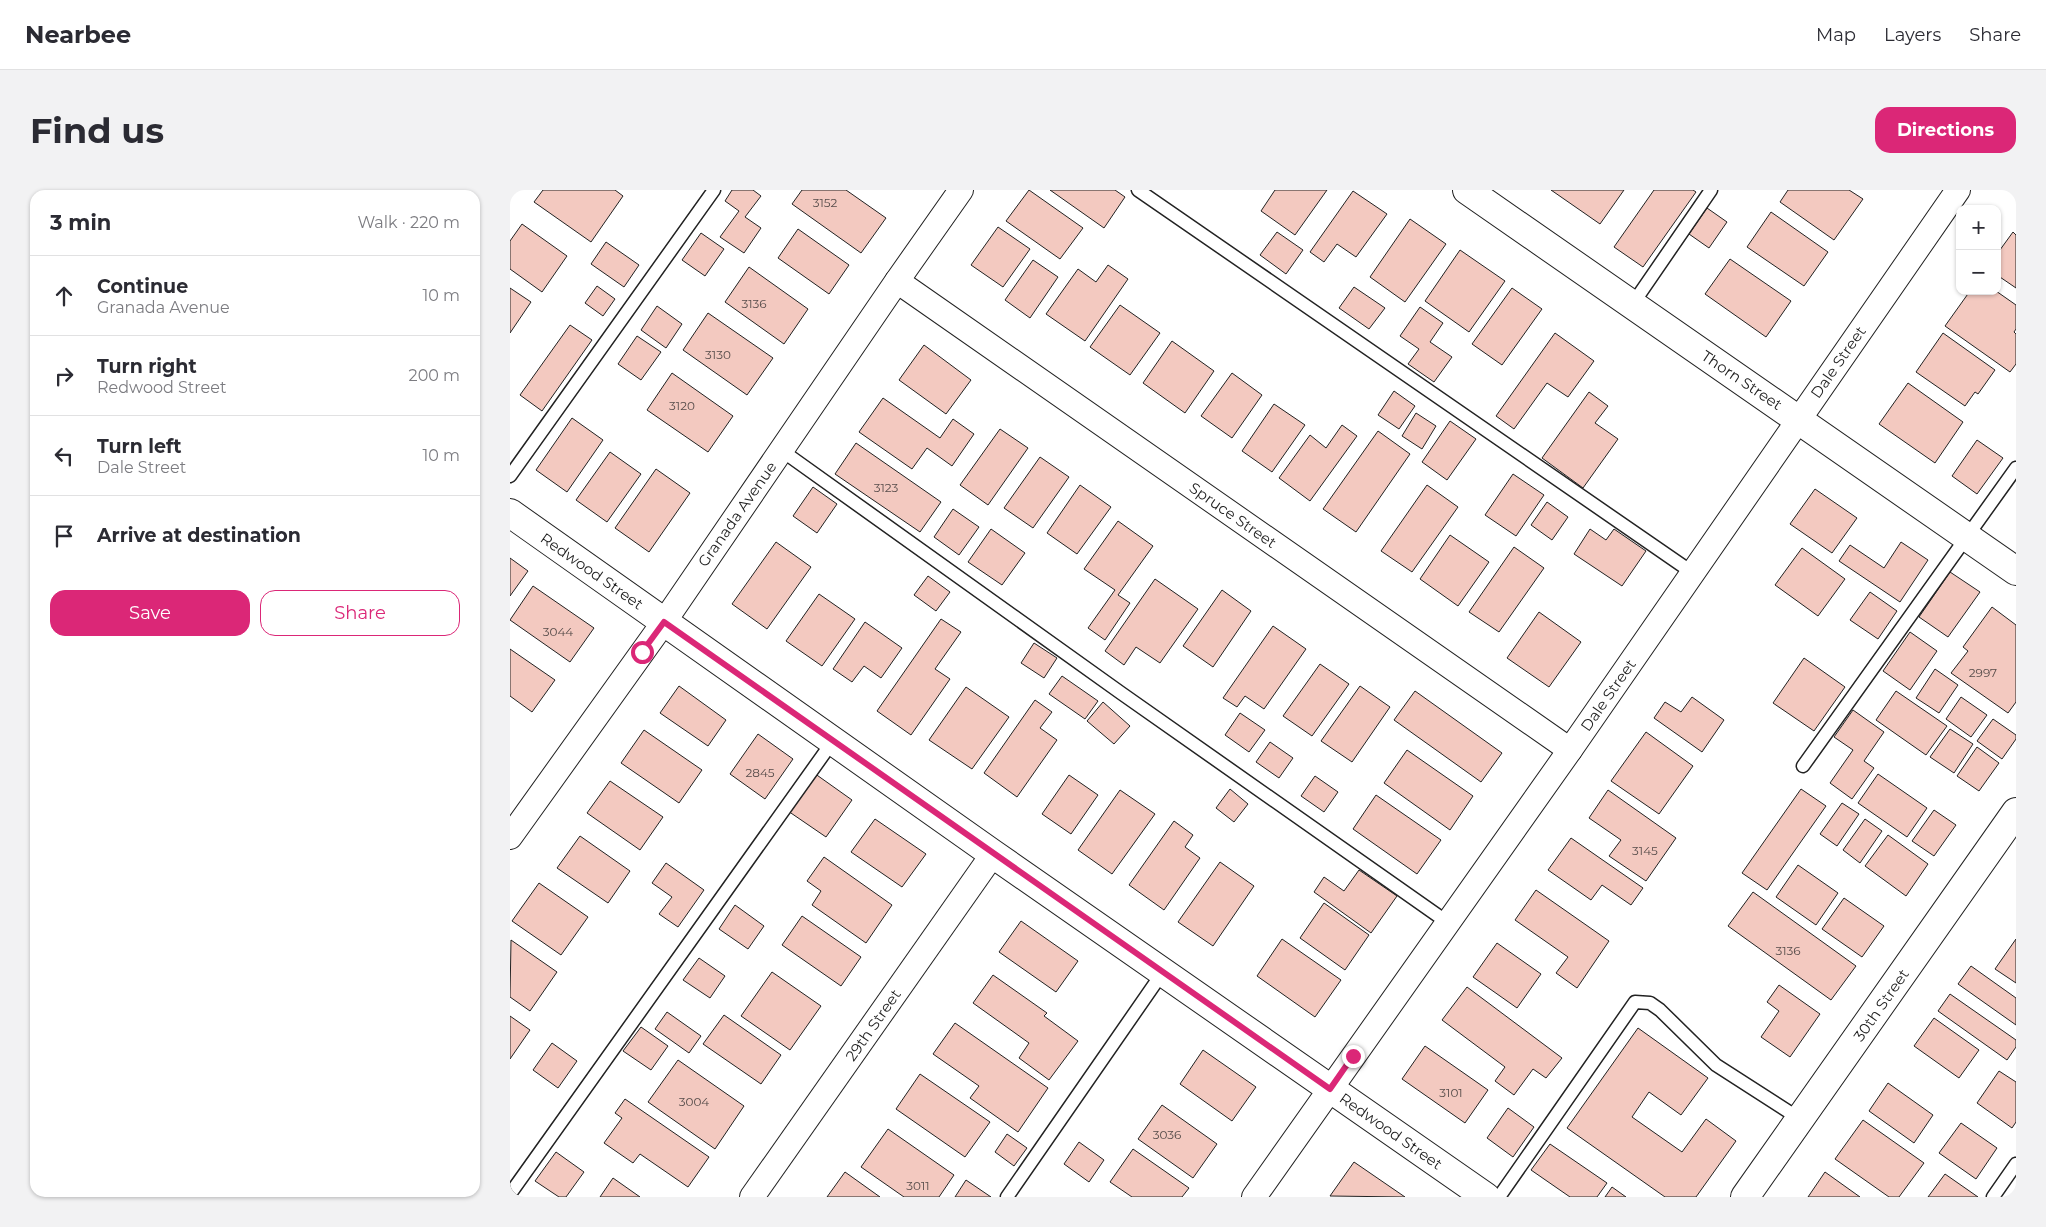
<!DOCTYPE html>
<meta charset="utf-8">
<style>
:root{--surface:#fff;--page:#f2f2f3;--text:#2b2b33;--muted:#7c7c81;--line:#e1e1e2;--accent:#db2777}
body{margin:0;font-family:Montserrat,sans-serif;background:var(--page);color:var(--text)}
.controls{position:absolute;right:15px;top:15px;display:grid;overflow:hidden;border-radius:10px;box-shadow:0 1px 4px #0004}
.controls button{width:45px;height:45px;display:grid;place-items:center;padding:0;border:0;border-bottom:1px solid var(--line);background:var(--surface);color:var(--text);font:25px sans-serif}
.stop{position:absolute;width:15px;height:15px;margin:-11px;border:4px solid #db2777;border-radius:50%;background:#fff}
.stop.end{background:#db2777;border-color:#fff;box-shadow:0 1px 5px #0008}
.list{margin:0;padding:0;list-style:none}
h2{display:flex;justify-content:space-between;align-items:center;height:65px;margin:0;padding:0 20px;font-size:21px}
h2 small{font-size:16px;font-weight:400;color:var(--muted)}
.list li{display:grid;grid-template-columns:32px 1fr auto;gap:15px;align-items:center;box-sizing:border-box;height:80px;padding:0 20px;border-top:1px solid var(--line)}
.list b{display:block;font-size:19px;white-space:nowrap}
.list p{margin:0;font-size:16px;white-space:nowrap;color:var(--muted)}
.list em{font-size:16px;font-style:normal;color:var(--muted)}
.actions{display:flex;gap:10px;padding:15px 20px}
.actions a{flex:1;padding:11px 0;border:1px solid var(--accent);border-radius:15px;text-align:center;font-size:18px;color:var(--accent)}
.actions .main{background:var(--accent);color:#fff}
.icon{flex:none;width:28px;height:28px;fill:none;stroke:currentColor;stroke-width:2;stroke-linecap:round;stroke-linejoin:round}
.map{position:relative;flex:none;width:1506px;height:1007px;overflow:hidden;border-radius:15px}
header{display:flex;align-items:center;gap:30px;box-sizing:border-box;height:70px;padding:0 25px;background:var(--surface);border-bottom:1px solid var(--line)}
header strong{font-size:24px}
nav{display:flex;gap:28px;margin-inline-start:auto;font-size:18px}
.intro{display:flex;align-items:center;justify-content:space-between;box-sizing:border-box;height:120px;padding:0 30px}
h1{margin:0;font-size:35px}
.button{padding:12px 22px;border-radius:15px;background:var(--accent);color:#fff;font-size:18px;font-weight:700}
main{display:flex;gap:30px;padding:0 30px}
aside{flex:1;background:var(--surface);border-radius:15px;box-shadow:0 1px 4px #0004}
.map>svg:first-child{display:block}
.building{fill:#f3c9c0;stroke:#222}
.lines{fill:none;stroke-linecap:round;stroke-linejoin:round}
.lane-casing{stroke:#222;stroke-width:15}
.street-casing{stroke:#222;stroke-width:26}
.secondary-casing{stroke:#222;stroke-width:30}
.lane{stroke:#fff;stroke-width:12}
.street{stroke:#fff;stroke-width:24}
.secondary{stroke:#fff;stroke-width:28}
.route{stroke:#db2777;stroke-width:6}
.labels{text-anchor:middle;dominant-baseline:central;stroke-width:4;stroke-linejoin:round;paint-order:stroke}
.number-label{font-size:12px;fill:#564c4a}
.street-label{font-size:15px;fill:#222;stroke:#fff}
</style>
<header>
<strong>Nearbee</strong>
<nav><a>Map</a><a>Layers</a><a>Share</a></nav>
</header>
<div class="intro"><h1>Find us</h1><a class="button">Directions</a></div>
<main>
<aside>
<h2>3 min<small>Walk · 220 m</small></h2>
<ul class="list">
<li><svg class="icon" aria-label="ahead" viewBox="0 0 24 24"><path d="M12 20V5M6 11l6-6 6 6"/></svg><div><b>Continue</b><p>Granada Avenue</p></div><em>10 m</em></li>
<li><svg class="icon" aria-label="right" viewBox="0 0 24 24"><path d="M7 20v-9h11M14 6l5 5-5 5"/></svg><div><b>Turn right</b><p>Redwood Street</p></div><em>200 m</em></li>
<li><svg class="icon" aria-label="left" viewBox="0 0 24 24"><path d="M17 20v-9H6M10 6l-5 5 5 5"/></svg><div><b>Turn left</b><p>Dale Street</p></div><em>10 m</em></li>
<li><svg class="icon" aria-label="arrive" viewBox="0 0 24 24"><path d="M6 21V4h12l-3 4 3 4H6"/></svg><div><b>Arrive at destination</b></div></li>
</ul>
<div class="actions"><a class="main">Save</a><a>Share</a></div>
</aside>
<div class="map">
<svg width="1506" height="1007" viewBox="0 0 1506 1007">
<rect width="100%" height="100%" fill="#fff"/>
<g class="building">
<path d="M33 0H105L113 6 81 52 24 12Z"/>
<path d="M222 0H243L251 6 235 27 251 38 234 63 210 47 229 21 215 11Z"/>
<path d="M292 0H336L376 28 351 63 282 14Z"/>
<path d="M519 0 573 38 550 69 496 31Z"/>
<path d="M540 0H605L615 7 594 38Z"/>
<path d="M765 0H817L785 45 751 21Z"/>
<path d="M1041 0H1114L1090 34Z"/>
<path d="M1144 0H1183L1186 2 1133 77 1104 57Z"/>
<path d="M1278 0H1339L1353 9 1324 50 1270 12Z"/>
<path d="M843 1 877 24 846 67 827 54 814 72 800 62Z"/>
<path d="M1197 18 1217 32 1199 58 1179 44Z"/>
<path d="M1261 22 1318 62 1294 96 1237 57Z"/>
<path d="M900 29 936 54 895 112 860 87Z"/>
<path d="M12 34 57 66 32 102 0 79V51Z"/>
<path d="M488 37 520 59 493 97 461 75Z"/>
<path d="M288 39 339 75 319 104 268 68Z"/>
<path d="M767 42 793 60 776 84 750 65Z"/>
<path d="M1503 42 1506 45V98L1487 85V64Z"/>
<path d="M191 43 214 59 195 86 172 70Z"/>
<path d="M96 52 129 75 114 97 81 74Z"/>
<path d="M950 60 995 91 959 142 915 111Z"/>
<path d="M1220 69 1281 111 1256 147 1195 104Z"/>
<path d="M523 70 548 87 520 128 495 110Z"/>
<path d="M598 75 618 89 575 151 536 124 568 79 586 92Z"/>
<path d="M239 77 298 119 274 154 215 112Z"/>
<path d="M87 96 105 109 93 126 75 113Z"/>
<path d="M844 97 875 118 859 139 829 118Z"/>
<path d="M0 98 21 112 0 143Z"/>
<path d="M1002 98 1032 119 992 175 962 154Z"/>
<path d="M1460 101H1486L1506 115V139L1504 142 1506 144V174L1500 182 1435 136Z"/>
<path d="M610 115 650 143 620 185 580 157Z"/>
<path d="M147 116 172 134 156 158 131 140Z"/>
<path d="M910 117 933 133 920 152 942 167 924 192 898 174 909 159 890 146Z"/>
<path d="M198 123 263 168 237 205 173 160Z"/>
<path d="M60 135 82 150 32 221 10 205Z"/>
<path d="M1045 143 1084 171 1058 207 1037 193 1004 239 986 226Z"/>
<path d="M1433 143 1485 180 1468 204 1465 202 1455 216 1406 182Z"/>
<path d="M127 146 151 162 131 190 108 174Z"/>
<path d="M662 151 704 181 675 223 633 193Z"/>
<path d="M414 155 461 190 436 224 389 190Z"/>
<path d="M162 183 223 226 198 262 137 220Z"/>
<path d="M722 183 752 205 722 248 691 226Z"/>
<path d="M1398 193 1453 232 1425 273 1369 234Z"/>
<path d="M884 201 905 216 889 239 868 225Z"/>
<path d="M1079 202 1098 216 1085 233 1108 249 1073 298 1032 268Z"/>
<path d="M373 208 430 248 443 229 464 244 442 276 417 258 402 279 349 242Z"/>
<path d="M764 214 795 235 762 282 732 261Z"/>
<path d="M906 223 926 236 912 259 892 246Z"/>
<path d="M62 228 93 250 57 302 26 280Z"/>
<path d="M940 231 966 249 937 290 912 272Z"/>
<path d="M832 235 847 246 800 311 769 288 800 245 816 258Z"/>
<path d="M490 239 518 258 478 315 450 295Z"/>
<path d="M868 241 900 264 846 342 813 319Z"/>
<path d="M1467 250 1493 268 1467 304 1442 286Z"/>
<path d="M346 253 431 312 410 342 325 284Z"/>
<path d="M100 262 131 284 97 332 66 310Z"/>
<path d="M530 267 559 287 523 338 494 318Z"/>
<path d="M146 279 180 303 139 362 105 338Z"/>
<path d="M1003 284 1034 305 1006 346 975 325Z"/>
<path d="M570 295 601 317 567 364 537 343Z"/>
<path d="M917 295 948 317 902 382 871 361Z"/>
<path d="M303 297 327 314 307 343 283 326Z"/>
<path d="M1305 299 1347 328 1322 363 1280 334Z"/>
<path d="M1037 312 1058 327 1042 350 1021 335Z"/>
<path d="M443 319 469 337 449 365 424 347Z"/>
<path d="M608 331 643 356 608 405 620 413 595 450 578 438 605 400 574 379Z"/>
<path d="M481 339 515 363 492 395 458 372Z"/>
<path d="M1080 339 1096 350 1104 339 1136 361 1112 396 1064 364Z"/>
<path d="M940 345 979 372 948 416 910 389Z"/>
<path d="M266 352 301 377 257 439 222 414Z"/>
<path d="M1391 352 1418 370 1390 412 1329 371 1340 355 1374 378Z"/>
<path d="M1004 357 1034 378 989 442 959 422Z"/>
<path d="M1292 358 1335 389 1308 426 1265 395Z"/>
<path d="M0 368 18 381 0 406Z"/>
<path d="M1440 382 1470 402 1438 447 1409 427Z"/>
<path d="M418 386 440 402 426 421 404 405Z"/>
<path d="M645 389 688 419 650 473 626 457 614 475 595 461Z"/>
<path d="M23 396 84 438 60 472 0 430Z"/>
<path d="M712 400 741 421 703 477 673 456Z"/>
<path d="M1360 402 1387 421 1368 449 1340 430Z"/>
<path d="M309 404 345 429 312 476 276 451Z"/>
<path d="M1482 417 1506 435V512L1498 523 1441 483 1458 461 1453 457Z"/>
<path d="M1029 422 1071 452 1039 497 997 468Z"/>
<path d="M431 429 451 442 425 479 440 489 401 545 367 521Z"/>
<path d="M355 432 392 458 371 488 354 476 342 492 323 479Z"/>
<path d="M763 436 796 459 754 519 735 506 727 517 713 508Z"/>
<path d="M1400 442 1427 461 1400 500 1373 481Z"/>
<path d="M524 453 547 468 534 488 511 473Z"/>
<path d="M0 459 45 490 22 522 0 506Z"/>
<path d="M1294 468 1335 497 1304 541 1263 513Z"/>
<path d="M810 474 839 494 802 546 773 526Z"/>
<path d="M1425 479 1448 495 1429 523 1406 508Z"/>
<path d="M552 486 588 511 575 529 539 504Z"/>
<path d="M169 496 216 530 198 556 150 523Z"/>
<path d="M850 496 880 517 842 572 811 551Z"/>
<path d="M456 497 499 527 462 579 419 550Z"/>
<path d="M905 501 992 563 971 592 884 530Z"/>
<path d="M1386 501 1437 536 1416 565 1366 530Z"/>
<path d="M1182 507 1214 530 1192 562 1144 528 1155 512 1171 522Z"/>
<path d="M1451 507 1477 525 1461 547 1436 529Z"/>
<path d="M525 510 542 522 530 538 547 550 507 607 474 583Z"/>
<path d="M593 512 620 536 604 554 577 531Z"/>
<path d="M1343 520 1374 542 1354 571 1364 578 1342 609 1320 593 1343 560 1324 547Z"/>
<path d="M730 523 755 540 739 562 715 545Z"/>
<path d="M1483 529 1506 545V549L1492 569 1467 551Z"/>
<path d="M1440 539 1463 554 1444 583 1420 567Z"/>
<path d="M134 540 192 580 169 613 111 573Z"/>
<path d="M1136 542 1183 576 1149 624 1101 591Z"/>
<path d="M248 544 283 569 255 609 220 584Z"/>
<path d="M760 552 783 568 769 588 746 572Z"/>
<path d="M1467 557 1489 573 1469 601 1447 586Z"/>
<path d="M897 560 963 606 940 640 874 593Z"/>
<path d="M304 583 342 610 316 647 278 621Z"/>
<path d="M1368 584 1417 618 1397 647 1348 613Z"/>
<path d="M559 585 588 605 561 644 532 624Z"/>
<path d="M805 586 828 602 814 622 791 606Z"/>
<path d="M100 591 153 627 130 660 77 623Z"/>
<path d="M720 599 738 614 724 632 706 618Z"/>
<path d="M1291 599 1316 616 1257 700 1232 683Z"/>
<path d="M610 600 645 624 602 684 568 660Z"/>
<path d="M1098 600 1166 648 1136 691 1099 666 1111 650 1079 628Z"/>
<path d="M866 605 931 650 907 684 843 639Z"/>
<path d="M1332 613 1349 624 1327 656 1310 644Z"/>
<path d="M1424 620 1446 635 1424 666 1402 651Z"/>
<path d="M365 629 416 664 392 697 341 662Z"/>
<path d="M1355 629 1372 641 1350 673 1333 660Z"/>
<path d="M664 631 683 645 675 657 690 668 654 720 619 695Z"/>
<path d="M1378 645 1418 674 1396 706 1355 676Z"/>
<path d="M70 646 120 681 98 713 47 678Z"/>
<path d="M1061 648 1133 698 1121 715 1092 695 1081 710 1038 680Z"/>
<path d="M314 667 382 715 356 753 302 715 311 701 297 691Z"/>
<path d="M710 672 744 696 703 756 668 732Z"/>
<path d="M156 673 194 700 168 737 149 724 162 707 142 693Z"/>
<path d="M1288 675 1328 703 1306 735 1266 707Z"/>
<path d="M849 680 887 706 861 743 804 702 814 687 834 701Z"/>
<path d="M29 693 78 727 51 765 2 731Z"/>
<path d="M1026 700 1099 751 1067 798 1046 783 1058 767 1005 730Z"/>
<path d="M1243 702 1346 776 1321 810 1218 736Z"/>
<path d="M1334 708 1374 736 1352 767 1312 739Z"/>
<path d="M814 713 859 745 835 780 790 748Z"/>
<path d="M225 715 254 736 238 759 209 739Z"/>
<path d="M292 726 351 767 331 796 272 755Z"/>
<path d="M511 731 568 771 546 802 489 762Z"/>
<path d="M772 749 831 790 805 827 747 786Z"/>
<path d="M1506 749V793L1485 779Z"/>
<path d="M1 750 47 782 20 821 0 807Z"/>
<path d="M987 753 1031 784 1007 818 963 787Z"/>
<path d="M189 768 215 786 200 808 173 790Z"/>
<path d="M1461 776 1506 808V835L1448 794Z"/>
<path d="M262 782 311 816 280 860 231 826Z"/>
<path d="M483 785 537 823 534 826 568 851 539 890 509 868 519 853 463 813Z"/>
<path d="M1269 795 1310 824 1280 867 1251 847 1269 821 1257 812Z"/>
<path d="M957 797 1052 868 1036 888 1023 879 1004 905 985 891 995 877 932 830Z"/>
<path d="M1440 804 1506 850V857L1497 870 1428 821Z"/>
<path d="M157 822 191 846 179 863 145 839Z"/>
<path d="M214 825 271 865 251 894 193 854Z"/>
<path d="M0 826 20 840 0 869Z"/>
<path d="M1424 828 1469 860 1449 888 1404 856Z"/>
<path d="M445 833 538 898 508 942 460 908 469 896 423 864Z"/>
<path d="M131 837 158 856 141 880 113 861Z"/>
<path d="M1128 838 1198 888 1171 925 1139 902 1122 927 1172 962 1196 929 1226 951 1186 1007H1155L1057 938Z"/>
<path d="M42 853 67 871 48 898 23 880Z"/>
<path d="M915 856 978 900 955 933 892 889Z"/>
<path d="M693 860 746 897 722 931 670 894Z"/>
<path d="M168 870 234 916 205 959 138 912Z"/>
<path d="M1489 881 1506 892V932L1502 938 1467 913Z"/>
<path d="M410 884 480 932 455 967 386 919Z"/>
<path d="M1378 893 1423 925 1404 953 1359 921Z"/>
<path d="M115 909 199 967 178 997 130 964 123 973 94 953 112 928 105 923Z"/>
<path d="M652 915 707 954 683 988 628 949Z"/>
<path d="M998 918 1024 937 1003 967 977 948Z"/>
<path d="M1353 930 1414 973 1389 1007H1379L1325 969Z"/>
<path d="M1451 933 1487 958 1466 989 1429 963Z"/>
<path d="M378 939 444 985 429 1007H394L351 977Z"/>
<path d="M497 944 517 958 504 976 485 962Z"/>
<path d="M569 952 594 970 579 992 554 974Z"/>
<path d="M1040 954 1097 993 1087 1007H1060L1021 980Z"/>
<path d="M623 959 679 998 672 1007H622L600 992Z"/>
<path d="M46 962 74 982 56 1007H49L25 991Z"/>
<path d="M844 972 895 1007H894L820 1006Z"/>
<path d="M335 982 370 1007H317Z"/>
<path d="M1315 982 1350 1007H1298Z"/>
<path d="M1435 984 1468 1007H1418Z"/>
<path d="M103 988 130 1007H90Z"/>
<path d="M456 990 481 1007H445Z"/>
<path d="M1102 997 1116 1007H1095Z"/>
</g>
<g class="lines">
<g class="lane-casing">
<g id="lane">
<path d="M628 0 1183 383"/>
<path d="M1122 115 1201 0"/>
<path d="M271 260 611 503 937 732"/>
<path d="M0 286 204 0"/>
<path d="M1293 576 1506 278"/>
<path d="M0 1004 323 551"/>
<path d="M497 1007 653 782"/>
<path d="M989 1007 1125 812 1140 813 1150 820 1206 875 1290 929"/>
<path d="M1483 1007 1506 974"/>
</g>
</g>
<g class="street-casing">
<g id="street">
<path d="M387 91 1060 560"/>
<path d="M0 647 154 432 387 91 451 0"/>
<path d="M242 1007 483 664"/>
<path d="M744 1007 1060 560 1448 0"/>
</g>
</g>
<g class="secondary-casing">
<g id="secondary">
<path d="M957 0 1506 381"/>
<path d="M0 323 483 664 976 1007"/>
<path d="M1235 1007 1506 622"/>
</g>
</g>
<use href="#lane" class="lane"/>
<use href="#street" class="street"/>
<use href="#secondary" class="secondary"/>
</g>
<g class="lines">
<path class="route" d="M132 462 154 432 820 899 843 866"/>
</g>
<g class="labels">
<g class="number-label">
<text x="315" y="12">3152</text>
<text x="244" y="113">3136</text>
<text x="208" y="164">3130</text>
<text x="172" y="215">3120</text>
<text x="376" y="297">3123</text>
<text x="48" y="441">3044</text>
<text x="1473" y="482">2997</text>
<text x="250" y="582">2845</text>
<text x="1135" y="660">3145</text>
<text x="1278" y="760">3136</text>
<text x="941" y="902">3101</text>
<text x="184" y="911">3004</text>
<text x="657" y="944">3036</text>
<text x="408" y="995">3011</text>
</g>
<g class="street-label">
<text transform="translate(1328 172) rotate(-55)">Dale Street</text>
<text transform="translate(1232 190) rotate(34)">Thorn Street</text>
<text transform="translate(227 324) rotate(-55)">Granada Avenue</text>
<text transform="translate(723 325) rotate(35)">Spruce Street</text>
<text transform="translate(82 381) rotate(35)">Redwood Street</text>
<text transform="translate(1098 505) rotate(-55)">Dale Street</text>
<text transform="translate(1371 815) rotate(-55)">30th Street</text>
<text transform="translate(363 835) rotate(-55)">29th Street</text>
<text transform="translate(881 941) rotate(35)">Redwood Street</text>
</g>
</g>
</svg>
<div class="controls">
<button>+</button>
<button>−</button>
</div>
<div class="stop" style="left:132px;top:462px"></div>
<div class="stop end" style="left:843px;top:866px"></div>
</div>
</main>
